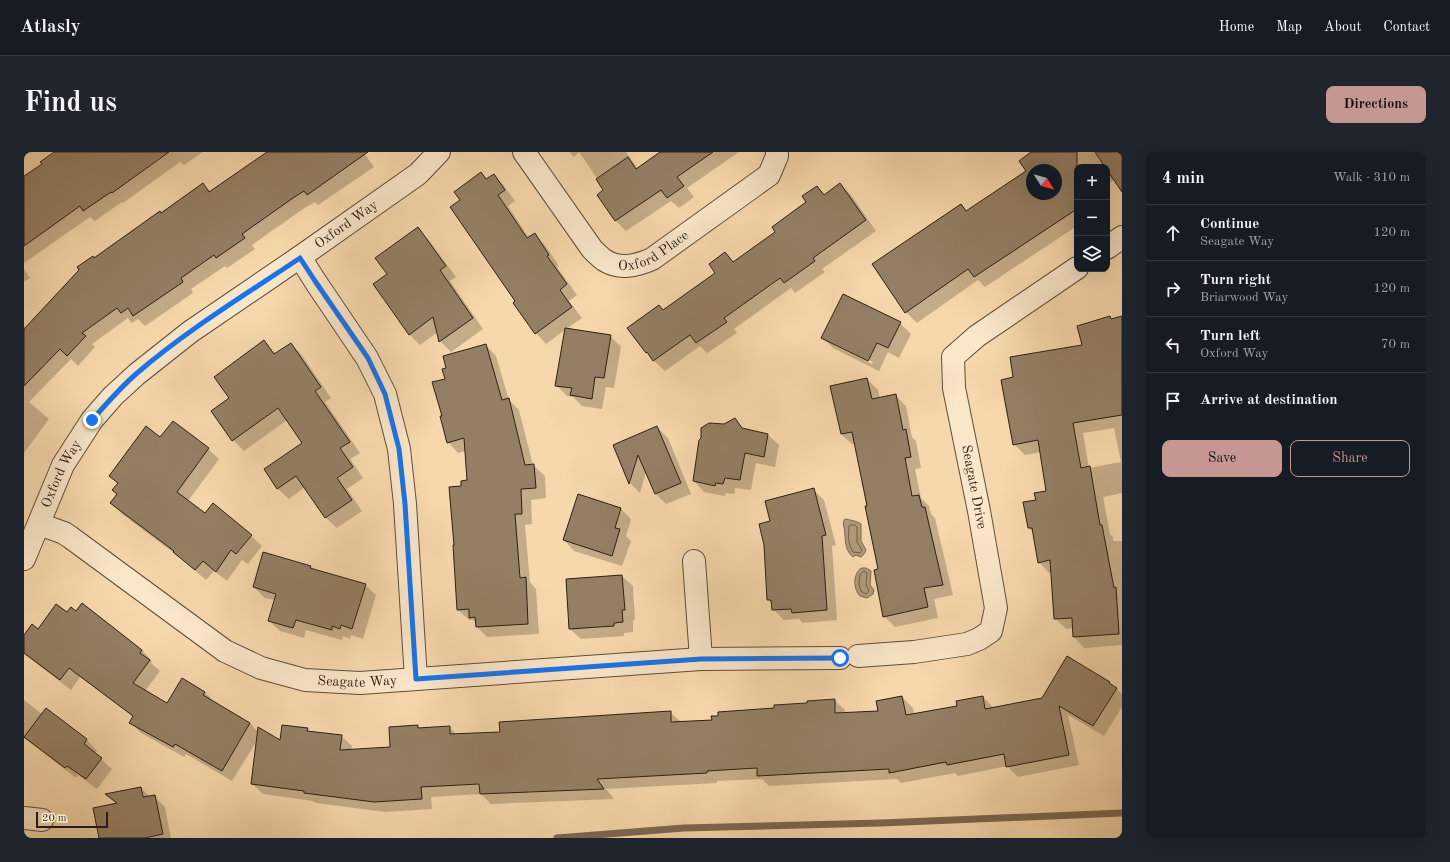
<!DOCTYPE html>
<meta charset="utf-8">
<style>
:root{--surface:#171b24;--page:#20242c;--text:#f1f3f6;--muted:#9ea1a6;--line:#363941;--accent:#c59692}
body{margin:0;font-family:"Old Standard TT",serif;background:var(--page);color:var(--text)}
.controls{position:absolute;right:12px;top:12px;display:grid;overflow:hidden;border-radius:8px;box-shadow:0 4px 16px #0002}
.controls button{width:36px;height:36px;display:grid;place-items:center;padding:0;border:0;border-bottom:1px solid var(--line);background:var(--surface);color:var(--text);font:20px sans-serif}
.compass{position:absolute;left:1002px;top:12px;width:36px;height:36px;border-radius:50%;background:var(--surface);box-shadow:0 4px 16px #0002;rotate:127deg}
.scale{position:absolute;left:12px;bottom:10px;width:72px;box-sizing:border-box;padding-left:4px;border:2px solid #2a1f16;border-top:0;font-size:11px;line-height:14px;white-space:nowrap;color:#2a1f16;-webkit-text-stroke:3px #fae6c9;paint-order:stroke}
.stop{position:absolute;width:12px;height:12px;margin:-9px;border:3px solid #1a73e8;border-radius:50%;background:#fff}
.stop.end{background:#1a73e8;border-color:#fff;box-shadow:0 1px 4px #0008}
.list{margin:0;padding:0;list-style:none}
h2{display:flex;justify-content:space-between;align-items:center;height:52px;margin:0;padding:0 16px;font-size:17px}
h2 small{font-size:13px;font-weight:400;color:var(--muted)}
.list li{display:grid;grid-template-columns:26px 1fr auto;gap:12px;align-items:center;box-sizing:border-box;height:56px;padding:0 16px;border-top:1px solid var(--line)}
.list b{display:block;font-size:15px;white-space:nowrap}
.list p{margin:0;font-size:13px;white-space:nowrap;color:var(--muted)}
.list em{font-size:13px;font-style:normal;color:var(--muted)}
.actions{display:flex;gap:8px;padding:12px 16px}
.actions a{flex:1;padding:9px 0;border:1px solid var(--accent);border-radius:8px;text-align:center;font-size:14px;color:var(--accent)}
.actions .main{background:var(--accent);color:#111}
.icon{flex:none;width:22px;height:22px;fill:none;stroke:currentColor;stroke-width:2;stroke-linecap:round;stroke-linejoin:round}
.map{position:relative;flex:none;width:1098px;height:686px;overflow:hidden;border-radius:8px}
header{display:flex;align-items:center;gap:24px;box-sizing:border-box;height:56px;padding:0 20px;background:var(--surface);border-bottom:1px solid var(--line)}
header strong{font-size:19px}
nav{display:flex;gap:22px;margin-inline-start:auto;font-size:14px}
.intro{display:flex;align-items:center;justify-content:space-between;box-sizing:border-box;height:96px;padding:0 24px}
h1{margin:0;font-size:28px}
.button{padding:10px 18px;border-radius:8px;background:var(--accent);color:#111;font-size:14px;font-weight:700}
main{display:flex;gap:24px;padding:0 24px}
aside{flex:1;background:var(--surface);border-radius:8px;box-shadow:0 4px 16px #0002}
.map>svg:first-child{display:block}
.water{fill:#b19979;stroke:#7b6851}
.shadow{fill:#0003;fill-rule:evenodd}
.lines{fill:none;stroke-linecap:round;stroke-linejoin:round}
.shore{stroke:#6e5c48;stroke-width:1}
.stream{stroke:#7b6851;stroke-width:7}
.building{fill:#957f64;stroke:#2a1f16;fill-rule:evenodd}
.minor-casing{stroke:#5d4d3c;stroke-width:24}
.minor{stroke:#fae6c9;stroke-width:22}
.route{stroke:#1a73e8;stroke-width:5}
.labels{text-anchor:middle;dominant-baseline:central;stroke-width:3;stroke-linejoin:round;paint-order:stroke}
.street-label{font-size:14px;fill:#2a1f16;stroke:#fae6c9}
</style>
<header>
<strong>Atlasly</strong>
<nav><a>Home</a><a>Map</a><a>About</a><a>Contact</a></nav>
</header>
<div class="intro"><h1>Find us</h1><a class="button">Directions</a></div>
<main>
<div class="map">
<svg width="1098" height="686" viewBox="0 0 1098 686">
<rect width="100%" height="100%" fill="#f7d8ac"/>
<filter id="stains"><feTurbulence type="fractalNoise" baseFrequency=".005" numOctaves="4"/><feColorMatrix values="0 0 0 0 .2 0 0 0 0 .09 0 0 0 0 .02 0 0 0 .5 -.17"/></filter>
<radialGradient id="worn" r=".72"><stop offset=".6" stop-color="#630" stop-opacity="0"/><stop offset="1" stop-color="#630" stop-opacity=".3"/></radialGradient>
<g class="water">
<path d="M821 367C826 368 833 369 837 372V389L842 398 840 402 837 405 832 403 829 405C818 396 823 383 819 371Z"/>
<path d="M837 416H842L847 419 846 433 850 438 849 442 843 446 836 444C829 437 829 422 837 416Z"/>
</g>
<g class="shadow">
<path d="M32 0H179L160 13 156 10 99 51 98 50 71 69 66 65 0 111V25L19 12Z"/>
<path d="M243 0H342L340 1 350 15 294 53 291 50 279 57 228 93 231 97 203 116 201 114 167 137 169 141 121 174 114 167 108 171 104 166 68 192 71 195 54 214 47 207 5 250 25 267 0 301V173L2 176 70 107 179 32 187 40Z"/>
<path d="M545 0H602L614 17 637 0H715L663 36 670 45 655 56 647 49 602 79 592 69 574 43 581 38 555 0 550 5Z"/>
<path d="M1009 0H1098V34L1091 27 1083 33V15H1053V74L961 135 954 128 893 171 882 160 937 53 944 60 1003 19ZM1008 18H1032V42H1008Z"/>
<path d="M457 21 463 28 470 23 480 34 491 49 484 54 505 86 510 83 521 93 535 114 533 115 553 143 545 149 558 166 542 177 586 184 597 195 590 236 582 235 578 257 558 254 549 245 543 244 532 233 541 178 522 192 512 181 490 151 492 150 437 48Z"/>
<path d="M816 32 827 43 852 79 798 117 801 120 771 141 767 136 710 177 713 181 683 201 676 194 641 219 630 209 605 176 639 159 693 121 701 101 710 110 753 80 783 50 793 35 801 43Z"/>
<path d="M394 76 404 87 432 125 426 129 459 177 427 200 416 189 414 180 396 193 385 182 364 122Z"/>
<path d="M0 117 6 126 0 130Z"/>
<path d="M1086 165 1089 168 1098 165V341L1079 345 1086 382 1089 385V389H1098V493L1060 496 1050 485 1049 476 1042 477 1031 466 1028 420 1025 421 1015 410 1010 381 1005 376 1013 349 1023 340 1017 300 1001 303 990 292 991 226 1059 193ZM1090 276 1097 310 1065 316 1059 281Z"/>
<path d="M876 171 887 182 875 206 864 200 855 219 809 196 799 186ZM810 191 849 210 848 212 810 193Z"/>
<path d="M240 189 252 202 267 192 277 202 307 246 301 250 336 301 326 307 339 326 323 337 338 359 313 376 302 366 281 335 265 347 254 337 241 318 280 291 263 268 220 299 209 288 207 246Z"/>
<path d="M462 193 472 204 485 248 495 258 509 313 521 324 522 346 507 348 508 372 501 373 506 430 512 437 515 482 463 485 453 475V472L449 468H445L434 458 431 394 444 329 442 299 434 301 424 290 419 264 422 227 423 216Z"/>
<path d="M843 227 854 238 856 247 871 243 882 254 888 285 892 289 897 316 891 317 897 346 905 354 907 362 911 366 929 443 910 447 914 466 871 475 860 464 855 417 831 292H828L817 282Z"/>
<path d="M711 268 721 278 744 283 755 293 751 315 732 311 727 338 711 336 710 342 702 341 701 344 680 340 670 329 701 273Z"/>
<path d="M633 275 644 286 667 342 642 352 632 342 622 320 616 341 606 331 590 293Z"/>
<path d="M137 287 184 297 195 307 164 349 181 362 227 384 238 394 224 412 218 408 203 429 190 419 182 428 154 404 98 362 88 351 94 342V332L86 324Z"/>
<path d="M789 337 800 348 812 393 808 394 813 468 779 471 775 467 760 468 749 457V452L744 447 747 370Z"/>
<path d="M597 357 607 367 602 384 607 389 598 414 550 399 540 388Z"/>
<path d="M287 415 290 418 341 433 352 443 339 487 327 483 326 487 319 484 318 488 282 478 280 486 256 479 245 469 251 448 241 446 230 435Z"/>
<path d="M598 424 609 434 611 468H609V480L600 481V484L557 487 546 477Z"/>
<path d="M52 460 118 498 128 509 127 511 136 519 121 539 144 553 181 540 192 552 226 571 234 580 257 590 283 577 286 580 317 584 328 594 327 599 367 596 393 574 396 577 425 575 433 583 477 581 646 560 657 570 689 569 810 548 821 558V562L855 560 878 545 889 556 890 562 934 554 959 545 970 556 1019 547 1043 505 1086 531 1092 536 1098 542V555L1080 584 1044 563 1055 613 994 625 983 614 934 624 931 621 877 631 873 627 745 634 738 627 693 629V631L582 637 590 647 467 652 457 642 407 645 408 657 361 660 292 651 289 649 239 642 228 632 234 587 208 629 162 602 160 605 117 581 107 571 110 565 56 525 47 538 0 502V484L43 461Z"/>
<path d="M0 548 18 562 22 557 63 588 73 599 71 601 88 617 73 637 54 623 52 626 0 586Z"/>
<path d="M117 636 126 645 130 644 141 655 147 686H76L93 652 83 643Z"/>
</g>
<g class="lines">
<g class="shore">
<path d="M827 373H831L833 375V390L838 398 836 401 829 400C824 392 824 384 825 375Z"/>
<path d="M840 419 843 421 842 433 845 439 842 442 837 439 835 432 836 423Z"/>
</g>
<path class="stream" d="M533 686 660 676 857 671 1098 661"/>
</g>
<g class="building">
<path d="M30 0H145L88 41 87 40 59 59 56 54 0 94V24L18 12 16 10Z"/>
<path d="M243 0H344L283 43 280 39 269 46 218 82 221 86 192 106 190 103 157 126 159 130 109 164 104 156 97 161 93 156 58 181 62 184 43 204 36 197 0 234V177L55 118 53 115 69 104 70 106 136 59 137 61 179 31 185 40Z"/>
<path d="M636 0H689L653 25 660 34 643 46 637 38 591 69 573 43 579 38 572 27 604 5 612 17Z"/>
<path d="M1007 0H1053V57L950 125 944 117 881 161 848 112 937 52 942 59 1002 19 995 9ZM1008 18H1032V42H1008Z"/>
<path d="M1071 0H1098V40L1083 18V15H1081Z"/>
<path d="M457 20 462 27 470 22 481 38 474 43 503 86 511 81 525 103 523 104 543 132 536 138 548 155 511 182 489 151 491 149 426 55 436 48 430 40Z"/>
<path d="M816 31 842 68 789 106 791 109 760 131 756 126 700 166 703 170 672 191 666 183 629 209 623 200 622 201 603 176 635 153 639 158 691 121 685 112 701 100 709 110 751 80 748 75 782 50 778 44 793 34 800 43Z"/>
<path d="M394 75 422 114 416 118 449 166 415 190 409 165 385 183 349 132 363 122 351 106Z"/>
<path d="M819 142 877 170 864 196 853 191 844 209 797 186Z"/>
<path d="M1086 164 1087 167 1098 164V263L1049 271 1057 316 1066 314 1076 373H1078L1090 436 1092 435 1095 482 1049 485 1048 466 1030 467 1026 408 1014 411 1008 376H1004L999 350 1012 348 1010 341 1022 339 1014 288 989 293 977 228 989 225 986 205 1058 193 1053 174Z"/>
<path d="M541 176 587 183 580 226 571 225 568 247 546 243 548 236 531 234Z"/>
<path d="M240 188 250 202 267 191 297 235 291 239 326 290 316 296 329 315 313 326 328 348 301 366 272 324 253 337 240 317 278 291 254 256 208 289 187 259 205 246 190 225Z"/>
<path d="M462 192 478 248 485 246 501 313 510 312 512 336 497 337 498 362H491L496 426 502 425 504 472 452 475 451 465 445 466V457L433 458 429 393H430L425 335 437 334V329L443 328 440 286 423 291 416 264H418L408 230 421 227 418 217 422 216 419 204Z"/>
<path d="M843 226 848 247 872 242 879 278 882 277 887 305 881 306 888 344 895 343 898 355H901L919 433 900 436 904 455 859 465 850 418 854 417 841 354H843L828 280 817 282 806 234Z"/>
<path d="M711 266 718 276 744 282 740 305 721 301 716 328 701 326 699 332 692 331 691 334 669 329 675 288 677 286V276L685 271 700 272Z"/>
<path d="M149 269 185 296 153 340 181 361 189 351 228 383 212 402 207 398 192 420 179 409 171 418 149 400 150 399 86 351 93 342 88 338 94 331 85 324 122 274 136 285Z"/>
<path d="M633 274 657 331 631 342 614 303 605 332 589 293Z"/>
<path d="M790 336 802 383 798 384 803 458 768 461 767 457 748 458 747 448H743L740 393 735 372 746 369 741 349Z"/>
<path d="M554 342 597 356 591 376 596 377 588 404 539 388Z"/>
<path d="M239 400 287 414 286 416 342 432 328 477 317 473 316 477 308 474V478L272 468 269 476 244 469 252 442 229 435Z"/>
<path d="M598 423 601 458H598L599 470 590 471V474L545 477 542 427Z"/>
<path d="M58 451 118 498 116 501 126 508 109 531 143 551 158 526 181 540 179 543 226 571 198 619 151 592 149 595 105 571 109 564 45 516 36 528 0 501V483L8 472 14 477 32 452 43 460 47 455 52 459Z"/>
<path d="M1043 504 1086 530 1085 531 1093 536 1069 574 1035 554 1045 603 982 615 980 602 923 613 922 610 865 621V617L733 624V616L683 619V621L573 627 580 637 456 642 455 632 397 635 398 647 350 650 280 641V639L227 632 234 575 256 588 258 573 284 576 283 579 318 583 316 598 366 595 365 575 394 573V576L426 574V582L476 580 475 570 647 559V570L688 568 687 564H694V560L750 556V553L783 551V549L811 547V561L854 559 852 549 878 544 882 563 933 554 932 549 959 544 961 557 1018 546Z"/>
<path d="M22 556 63 587 60 592 78 606 62 627 43 614 41 616 0 585Z"/>
<path d="M117 635 119 645 131 643 139 682 121 686H75L69 656 93 651 81 642Z"/>
</g>
<g class="lines">
<g class="minor-casing">
<g id="minor">
<path id="s1" d="M500 0 568 97C572 101 576 105 580 108 596 118 612 114 628 107L745 23 753 4V0"/>
<path d="M1083 96 1098 85"/>
<path d="M276 105 291 129 343 206 361 242 375 297 381 352 392 527"/>
<path id="s2" d="M15 372 40 381 46 385 201 499 237 516 281 528 336 531 677 507 816 506"/>
<path id="s3" d="M0 407 39 313 68 268 89 244 113 222 166 180 276 105 394 22 415 0"/>
<path d="M670 409 677 507"/>
<path d="M834 504 890 500 943 492 955 487 967 479 972 456 955 359 930 236 929 205 953 184 1053 116"/>
<path d="M0 666 18 668"/>
</g>
</g>
<use href="#minor" class="minor"/>
</g>
<g class="lines">
<path class="route" d="M68 268C82 252 96 236 112 222 163 178 221 143 276 106L291 129 344 206 361 242 375 297 381 352 392 527 677 507 816 506"/>
</g>
<g class="labels">
<g class="street-label">
<text stroke="none"><textPath href="#s3" startOffset="477">Oxford Way</textPath></text>
<text stroke="none"><textPath href="#s1" startOffset="189">Oxford Place</textPath></text>
<text stroke="none"><textPath href="#s3" startOffset="93">Oxford Way</textPath></text>
<text transform="translate(950 335) rotate(79)">Seagate Drive</text>
<text stroke="none"><textPath href="#s2" startOffset="364">Seagate Way</textPath></text>
</g>
</g>
<rect width="100%" height="100%" filter="url(#stains)"/>
<rect width="100%" height="100%" fill="url(#worn)"/>
</svg>
<div class="controls">
<button>+</button>
<button>−</button>
<button><svg class="icon" aria-label="layers" viewBox="0 0 24 24"><path d="M12 4l9 5-9 5-9-5zM3 14l9 5 9-5"/></svg></button>
</div>
<svg class="compass" viewBox="-18 -18 36 36"><path d="M0-13l5 13h-10z" fill="#e53935"/><path d="M0 13l5-13h-10z" fill="#9ea1a6"/></svg>
<div class="scale">20 m</div>
<div class="stop" style="left:816px;top:506px"></div>
<div class="stop end" style="left:68px;top:268px"></div>
</div>
<aside>
<h2>4 min<small>Walk · 310 m</small></h2>
<ul class="list">
<li><svg class="icon" aria-label="ahead" viewBox="0 0 24 24"><path d="M12 20V5M6 11l6-6 6 6"/></svg><div><b>Continue</b><p>Seagate Way</p></div><em>120 m</em></li>
<li><svg class="icon" aria-label="right" viewBox="0 0 24 24"><path d="M7 20v-9h11M14 6l5 5-5 5"/></svg><div><b>Turn right</b><p>Briarwood Way</p></div><em>120 m</em></li>
<li><svg class="icon" aria-label="left" viewBox="0 0 24 24"><path d="M17 20v-9H6M10 6l-5 5 5 5"/></svg><div><b>Turn left</b><p>Oxford Way</p></div><em>70 m</em></li>
<li><svg class="icon" aria-label="arrive" viewBox="0 0 24 24"><path d="M6 21V4h12l-3 4 3 4H6"/></svg><div><b>Arrive at destination</b></div></li>
</ul>
<div class="actions"><a class="main">Save</a><a>Share</a></div>
</aside>
</main>
